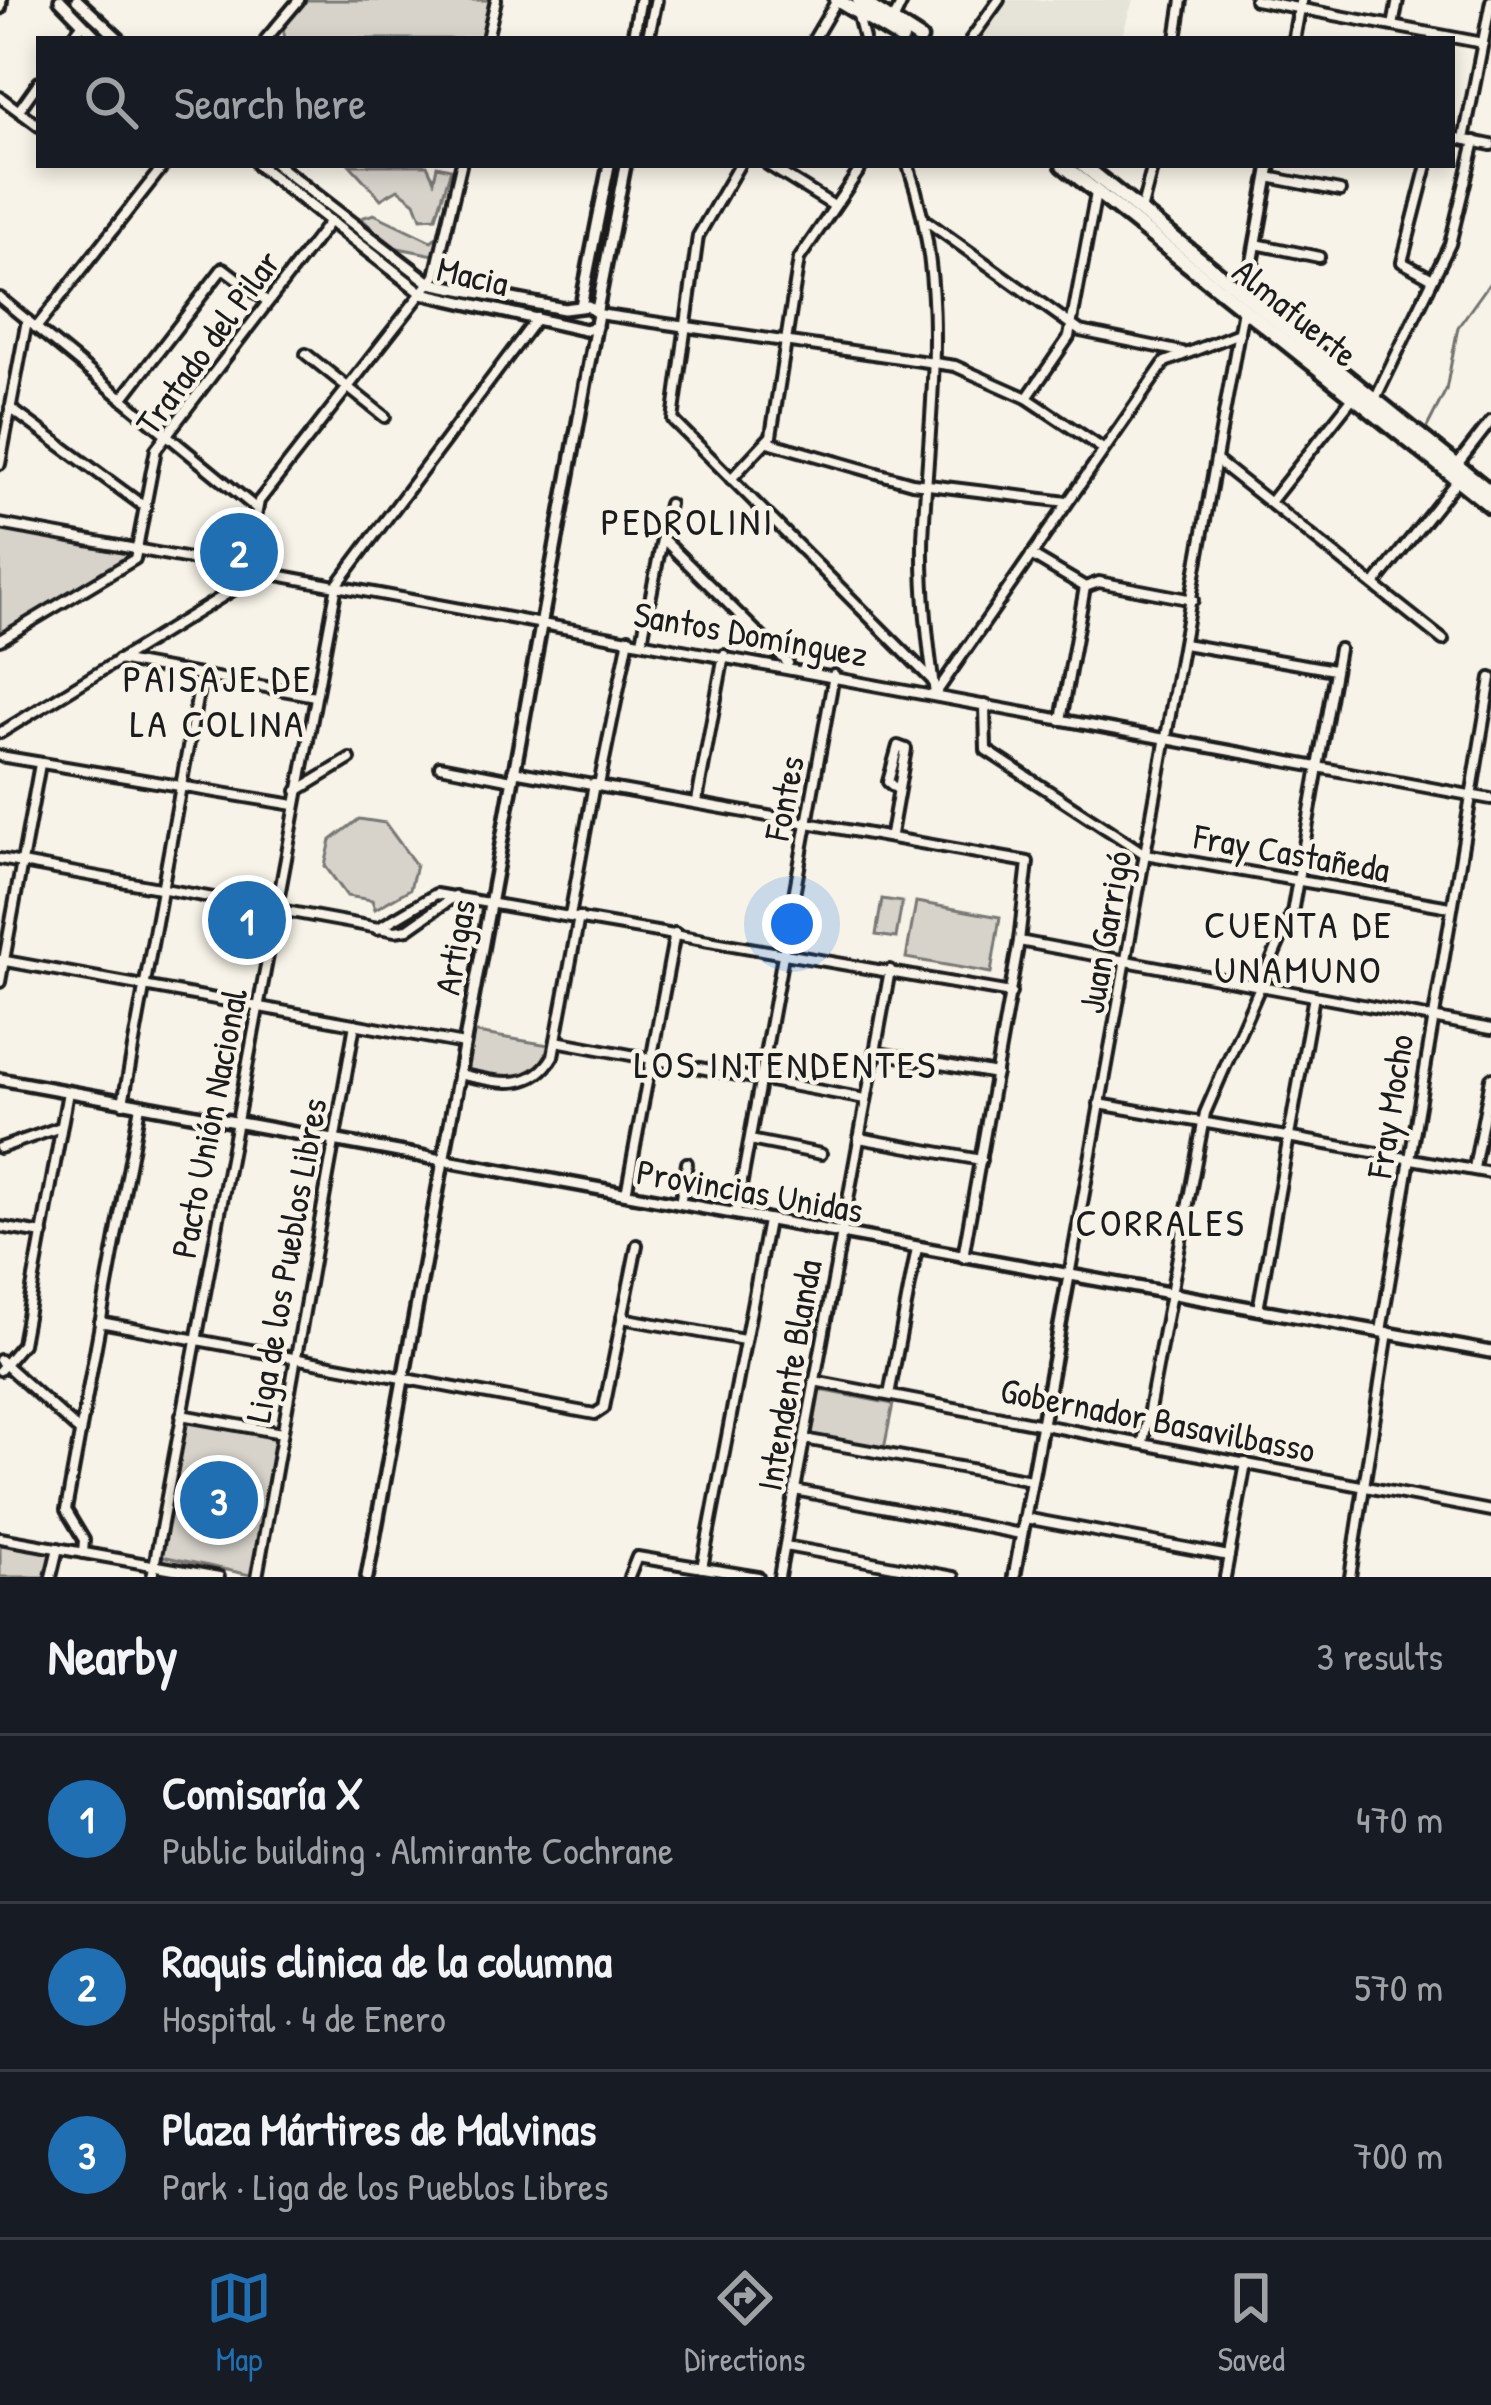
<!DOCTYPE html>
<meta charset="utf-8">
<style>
:root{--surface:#171b24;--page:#242831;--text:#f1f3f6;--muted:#9ea1a6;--line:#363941;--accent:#1f6fb2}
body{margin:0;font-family:"Patrick Hand",sans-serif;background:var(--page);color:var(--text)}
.you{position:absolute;left:792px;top:924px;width:42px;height:42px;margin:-30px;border:9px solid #fff;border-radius:50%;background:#1a73e8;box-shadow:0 0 0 18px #1a73e833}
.badge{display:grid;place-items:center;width:78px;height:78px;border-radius:50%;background:var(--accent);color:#fff;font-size:39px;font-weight:700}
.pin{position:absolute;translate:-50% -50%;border:6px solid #fff;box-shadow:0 3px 12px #0006}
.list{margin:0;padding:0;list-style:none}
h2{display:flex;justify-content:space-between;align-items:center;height:156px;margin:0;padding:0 48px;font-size:51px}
h2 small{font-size:39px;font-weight:400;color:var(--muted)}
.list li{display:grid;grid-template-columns:78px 1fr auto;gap:36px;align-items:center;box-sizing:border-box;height:168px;padding:0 48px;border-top:3px solid var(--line)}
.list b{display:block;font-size:45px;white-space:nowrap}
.list p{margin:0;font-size:39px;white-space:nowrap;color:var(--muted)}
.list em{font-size:39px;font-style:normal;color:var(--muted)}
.icon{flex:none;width:66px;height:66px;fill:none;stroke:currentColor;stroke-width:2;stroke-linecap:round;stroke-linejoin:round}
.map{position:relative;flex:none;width:1491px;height:1577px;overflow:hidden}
.search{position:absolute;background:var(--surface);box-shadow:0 6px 18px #0003;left:36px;right:36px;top:36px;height:132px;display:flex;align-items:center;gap:30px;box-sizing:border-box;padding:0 42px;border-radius:0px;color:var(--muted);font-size:45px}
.sheet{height:660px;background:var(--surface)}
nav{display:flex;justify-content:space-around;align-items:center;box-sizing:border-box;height:168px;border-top:3px solid var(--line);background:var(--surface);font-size:33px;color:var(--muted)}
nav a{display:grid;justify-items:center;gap:6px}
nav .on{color:var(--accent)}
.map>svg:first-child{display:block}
.built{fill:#e6e3d9}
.green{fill:#d7d3cb;stroke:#7a7874;stroke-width:3}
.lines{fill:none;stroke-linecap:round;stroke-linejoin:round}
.stream{stroke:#72716c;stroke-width:3}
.minor-casing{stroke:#1c1c1c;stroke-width:16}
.tertiary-casing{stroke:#1c1c1c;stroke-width:18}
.primary-casing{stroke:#1c1c1c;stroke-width:21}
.minor{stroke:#f7f3e8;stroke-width:8}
.tertiary{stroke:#f7f3e8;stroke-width:9}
.primary{stroke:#f7f3e8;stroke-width:12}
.labels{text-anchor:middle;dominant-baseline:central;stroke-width:9;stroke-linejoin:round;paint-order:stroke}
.street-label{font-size:36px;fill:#1c1c1c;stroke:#f7f3e8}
.neighbourhood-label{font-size:39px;letter-spacing:3px;fill:#1c1c1c;stroke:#f7f3e8}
</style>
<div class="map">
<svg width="1491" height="1577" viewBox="0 0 1491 1577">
<rect width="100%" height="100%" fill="#f7f3e8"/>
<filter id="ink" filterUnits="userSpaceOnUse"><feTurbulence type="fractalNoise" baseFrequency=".00833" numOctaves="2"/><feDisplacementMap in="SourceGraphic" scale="24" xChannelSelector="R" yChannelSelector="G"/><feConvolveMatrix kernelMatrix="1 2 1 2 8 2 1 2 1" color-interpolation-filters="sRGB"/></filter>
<g filter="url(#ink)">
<path class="built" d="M999 0H1133L1121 39H971Z"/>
<g class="green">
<path d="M306 0H491L482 39H285L283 28Z"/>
<path d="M350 165H427L434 180 437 166 451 169 436 217 421 218 415 202 398 189 381 199Z"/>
<path d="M374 214 431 241 438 236 434 255 393 247 361 218Z"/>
<path d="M0 529 128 552 129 556 0 635Z"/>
<path d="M359 819 385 823 416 865 410 889 375 909 372 900 347 896 325 866 331 840Z"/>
<path d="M882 899 902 902 896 938 876 935Z"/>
<path d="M916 902 1000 917 991 973 906 958Z"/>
<path d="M471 1032 549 1045C536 1089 501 1078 465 1071Z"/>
<path d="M820 1390 893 1404 884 1449 812 1435Z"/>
<path d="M191 1422 274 1437 277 1444 250 1575 162 1556 185 1425Z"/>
<path d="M0 1543 50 1551 47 1577H0Z"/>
</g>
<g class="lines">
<path class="stream" d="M1423 435 1446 390 1458 327 1491 281"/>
<g class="minor-casing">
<g id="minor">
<path d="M1255 0 1483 43"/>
<path d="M857 12 864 39"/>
<path d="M894 19 903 0"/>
<path d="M1393 26 1398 0"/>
<path d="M71 39 82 25"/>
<path d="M266 39 299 0"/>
<path d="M487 39 496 0"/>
<path d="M814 39 837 0"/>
<path d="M971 39 999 0"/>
<path d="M1176 39 1182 0"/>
<path d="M0 97 39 126"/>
<path d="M19 110 39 82"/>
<path d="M1452 137 1491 145"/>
<path d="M1464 139 1491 1"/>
<path d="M739 165 698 236 673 420 933 681"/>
<path d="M768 165 834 206"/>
<path d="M908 165C949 283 931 398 924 520 920 576 927 639 935 694"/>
<path d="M1427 165 1402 262 1431 278"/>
<path d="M1268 177 1340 191"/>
<path d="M1141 211 1153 165"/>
<path d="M928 222 1080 331 1182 352"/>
<path d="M1256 244 1319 257"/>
<path d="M0 298 257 509"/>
<path d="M598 314 955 366 1027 398 1103 449"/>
<path d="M36 328 164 165"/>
<path d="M306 354 385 417"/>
<path d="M1027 398 1069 337 1096 193"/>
<path d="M122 399 223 268 268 302"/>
<path d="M1375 399 1450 244 1475 141"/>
<path d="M10 408 146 508"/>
<path d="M768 442 912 483 1067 502"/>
<path d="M1217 461 1443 640"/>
<path d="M0 464 27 320"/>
<path d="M1456 466 1491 421"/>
<path d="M731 479 771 436 799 259 863 165"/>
<path d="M1271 501 1354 396"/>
<path d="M0 524 1491 799"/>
<path d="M662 538 788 663"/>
<path d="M1031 555 1085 587 1099 582 1193 600"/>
<path d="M1374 585 1458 479"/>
<path d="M0 640 135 559 156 449 330 221"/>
<path d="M642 641 669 504"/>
<path d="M1184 644 1334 670"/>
<path d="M118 660 315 696"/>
<path d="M936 693 1165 362 1239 333"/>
<path d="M985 705 986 750 1145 854 1450 907"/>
<path d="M1061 720 1085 587"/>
<path d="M0 733 243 584 259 501 435 276 461 165"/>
<path d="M0 756 294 805"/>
<path d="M440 766 512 780"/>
<path d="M513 771 1028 862 1019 941 963 1257"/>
<path d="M599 785 629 638"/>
<path d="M297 791 350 759"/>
<path d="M697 801 724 655"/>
<path d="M891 834 906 749 898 746 888 782 898 790"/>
<path d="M0 859 395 931 408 929 455 896"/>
<path d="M570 916 594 784"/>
<path d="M377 929 436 894 1011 993"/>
<path d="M1019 941 1491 1029"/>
<path d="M0 960 464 1044"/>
<path d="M0 982 40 764"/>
<path d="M556 1041 865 1099"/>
<path d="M874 1052 996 1074"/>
<path d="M458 1074C495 1081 531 1094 553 1056L579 917"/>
<path d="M123 1103 201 677"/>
<path d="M1099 1104 1491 1173"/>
<path d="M859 1138 981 1160"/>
<path d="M750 1140 821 1154"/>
<path d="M0 1148 61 1127"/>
<path d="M1474 1168 1491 1078"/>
<path d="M626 1194 675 933"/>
<path d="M680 1204 687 1163"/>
<path d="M736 1214 834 675"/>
<path d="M0 1227 43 1234"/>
<path d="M1069 1276 1243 309"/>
<path d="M1258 1310 1314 996"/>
<path d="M622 1318 744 1340"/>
<path d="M100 1322 595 1414 604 1408 637 1245"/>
<path d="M1381 1331 1491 678"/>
<path d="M0 1360 79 1431"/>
<path d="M0 1370 22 1344 68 1092"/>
<path d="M814 1381 1491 1511"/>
<path d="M889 1395 917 1248"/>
<path d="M181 1415 282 1433"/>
<path d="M804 1439 1031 1480"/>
<path d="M1143 1442 1205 1113 1292 913 1339 649"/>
<path d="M795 1490 1021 1534"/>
<path d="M1025 1518 1229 1556"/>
<path d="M0 1538 219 1577"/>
<path d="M785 1546 954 1577"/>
<path d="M83 1553 84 1540 66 1510 140 1106"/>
<path d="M702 1568 768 1221"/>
<path d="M51 1577 58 1548"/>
<path d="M152 1577 337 585 537 318"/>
<path d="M257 1577 355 1024"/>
<path d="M629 1577 637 1557 758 1577"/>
<path d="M779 1577 890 970"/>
<path d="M1225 1577 1246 1463"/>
<path d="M1350 1577 1388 1332"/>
</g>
</g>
<g class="tertiary-casing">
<g id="tertiary">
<path d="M60 0 98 39"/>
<path d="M77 0 119 39"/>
<path d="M0 8 1 0"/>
<path d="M633 39 640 0"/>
<path d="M648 39 656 0"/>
<path d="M1294 39 1301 0"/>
<path d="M258 165 422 293 585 330 596 327"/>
<path d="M277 165 430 283 564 309 588 306 598 314 367 1577"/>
<path d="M1246 297 1270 165"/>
<path d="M581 306 609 165"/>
<path d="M597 310 625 165"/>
<path d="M0 1079 1491 1352"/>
<path d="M1014 1577 1069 1276"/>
</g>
</g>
<g class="primary-casing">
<g id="primary">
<path d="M837 0 902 39"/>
<path d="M859 0 920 39"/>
<path d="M1063 165 1491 506"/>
<path d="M1083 165 1491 493"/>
</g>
</g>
<use href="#minor" class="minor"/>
<use href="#tertiary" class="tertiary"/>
<use href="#primary" class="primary"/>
</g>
</g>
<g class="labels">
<g class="street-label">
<text transform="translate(473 275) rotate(13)">Macia</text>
<text transform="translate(1296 312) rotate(39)">Almafuerte</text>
<text transform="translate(207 342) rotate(-54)">Tratado del Pilar</text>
<text transform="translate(751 633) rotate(10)">Santos Domínguez</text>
<text transform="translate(783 798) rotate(-79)">Fontes</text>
<text transform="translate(1292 852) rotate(10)">Fray Castañeda</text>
<text transform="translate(1104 932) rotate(-80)">Juan Garrigó</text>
<text transform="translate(454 947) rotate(-80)">Artigas</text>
<text transform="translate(1389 1106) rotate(-81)">Fray Mocho</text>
<text transform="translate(208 1123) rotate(-79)">Pacto Unión Nacional</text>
<text transform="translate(750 1190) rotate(10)">Provincias Unidas</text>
<text transform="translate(285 1260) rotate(-80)">Liga de los Pueblos Libres</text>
<text transform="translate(788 1375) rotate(-80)">Intendente Blanda</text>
<text transform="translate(1158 1419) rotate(11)">Gobernador Basavilbasso</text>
</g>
<g class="neighbourhood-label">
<text x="688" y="520">PEDROLINI</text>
<text x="218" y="677">PAISAJE DE<tspan x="218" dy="45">LA COLINA</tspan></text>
<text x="1299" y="923">CUENTA DE<tspan x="1299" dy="45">UNAMUNO</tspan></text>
<text x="786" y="1063">LOS INTENDENTES</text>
<text x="1161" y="1221">CORRALES</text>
</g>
</g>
</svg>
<div class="you"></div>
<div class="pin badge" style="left:247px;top:920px">1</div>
<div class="pin badge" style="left:239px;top:552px">2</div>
<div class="pin badge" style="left:219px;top:1500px">3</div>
<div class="search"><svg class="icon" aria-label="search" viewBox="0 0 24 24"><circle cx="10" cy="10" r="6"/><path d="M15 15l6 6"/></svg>Search here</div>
</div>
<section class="sheet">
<h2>Nearby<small>3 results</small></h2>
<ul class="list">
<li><span class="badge">1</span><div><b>Comisaría X</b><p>Public building · Almirante Cochrane</p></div><em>470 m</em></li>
<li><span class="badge">2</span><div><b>Raquis clinica de la columna</b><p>Hospital · 4 de Enero</p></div><em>570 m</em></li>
<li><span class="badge">3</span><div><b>Plaza Mártires de Malvinas</b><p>Park · Liga de los Pueblos Libres</p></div><em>700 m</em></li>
</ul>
</section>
<nav>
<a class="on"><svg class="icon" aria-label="map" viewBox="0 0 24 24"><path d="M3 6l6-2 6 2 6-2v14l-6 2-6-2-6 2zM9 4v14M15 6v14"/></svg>Map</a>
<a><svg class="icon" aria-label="directions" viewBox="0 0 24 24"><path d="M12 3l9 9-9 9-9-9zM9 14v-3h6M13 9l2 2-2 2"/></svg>Directions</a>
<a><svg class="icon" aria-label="saved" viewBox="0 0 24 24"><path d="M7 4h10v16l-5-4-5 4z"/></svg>Saved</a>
</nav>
